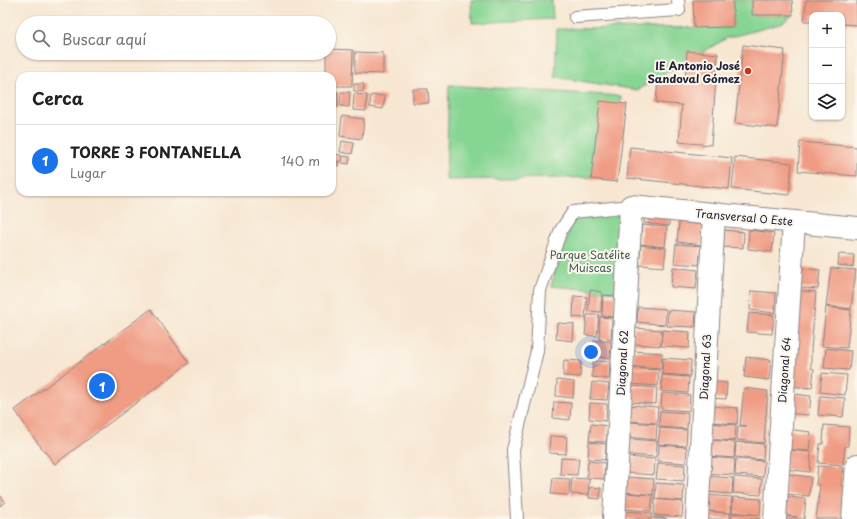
<!DOCTYPE html>
<html lang="es">
<meta charset="utf-8">
<style>
:root{--surface:#fff;--page:#f6f6f6;--text:#222;--muted:#767676;--line:#e0e0e0;--accent:#1a73e8}
body{margin:0;font-family:"Playpen Sans",sans-serif;background:var(--page);color:var(--text)}
.controls{position:absolute;right:12px;top:12px;display:grid;overflow:hidden;border-radius:8px;box-shadow:0 1px 3px #0004}
.controls button{width:36px;height:36px;display:grid;place-items:center;padding:0;border:0;border-bottom:1px solid var(--line);background:var(--surface);color:var(--text);font:20px sans-serif}
.you{position:absolute;left:591px;top:352px;width:14px;height:14px;margin:-10px;border:3px solid #fff;border-radius:50%;background:#1a73e8;box-shadow:0 0 0 6px #1a73e833}
.badge{display:grid;place-items:center;width:26px;height:26px;border-radius:50%;background:var(--accent);color:#fff;font-size:13px;font-weight:700}
.pin{position:absolute;translate:-50% -50%;border:2px solid #fff;box-shadow:0 1px 4px #0006}
.list{margin:0;padding:0;list-style:none}
h2{display:flex;justify-content:space-between;align-items:center;height:52px;margin:0;padding:0 16px;font-size:17px}
h2 small{font-size:13px;font-weight:400;color:var(--muted)}
.list li{display:grid;grid-template-columns:26px 1fr auto;gap:12px;align-items:center;box-sizing:border-box;height:72px;padding:0 16px;border-top:1px solid var(--line)}
.list b{display:block;font-size:15px;white-space:nowrap}
.list p{margin:0;font-size:13px;white-space:nowrap;color:var(--muted)}
.list em{font-size:13px;font-style:normal;color:var(--muted)}
.icon{flex:none;width:22px;height:22px;fill:none;stroke:currentColor;stroke-width:2;stroke-linecap:round;stroke-linejoin:round}
.map{position:relative;flex:none;width:857px;height:519px;overflow:hidden}
.search{position:absolute;background:var(--surface);box-shadow:0 1px 3px #0004;left:16px;top:16px;width:320px;height:44px;display:flex;align-items:center;gap:10px;box-sizing:border-box;padding:0 14px;border-radius:22px;color:var(--muted);font-size:15px}
.panel{position:absolute;background:var(--surface);box-shadow:0 1px 3px #0004;left:16px;top:72px;width:320px;height:124px;border-radius:12px}
.map>svg:first-child{display:block}
.green{fill:#87d593;stroke:#547c67}
.building{fill:#f09c84}
.lines{fill:none;stroke-linecap:round;stroke-linejoin:round}
.service-casing{stroke:#8c8486;stroke-width:14}
.minor-casing{stroke:#8c8486;stroke-width:24}
.service{stroke:#fff;stroke-width:12}
.minor{stroke:#fff;stroke-width:22}
.poi-dot{fill:#c8321e;stroke:#fbf7ec;stroke-width:1.5}
.labels{text-anchor:middle;dominant-baseline:central;stroke-width:4;stroke-linejoin:round;paint-order:stroke}
.poi-label{font-size:11px;font-weight:bold;fill:#22223b;stroke:#fbf7ec;text-anchor:end}
.street-label{font-size:11px;fill:#22223b;stroke:#fbf7ec}
.park-label{font-size:11px;fill:#405855;stroke:#fbf7ec}
</style>
<div class="map">
<svg width="857" height="519" viewBox="0 0 857 519">
<rect width="100%" height="100%" fill="#fbf7ec"/>
<filter id="ink" filterUnits="userSpaceOnUse"><feTurbulence type="fractalNoise" baseFrequency=".025" numOctaves="2"/><feDisplacementMap in="SourceGraphic" scale="8" xChannelSelector="R" yChannelSelector="G"/><feConvolveMatrix kernelMatrix="1 2 1 2 8 2 1 2 1" color-interpolation-filters="sRGB"/></filter>
<filter id="wash" filterUnits="userSpaceOnUse"><feTurbulence type="fractalNoise" baseFrequency=".012" numOctaves="4" result="noise"/><feDisplacementMap in="SourceGraphic" scale="16" xChannelSelector="R" yChannelSelector="G"/><feGaussianBlur stdDeviation="0.9" result="paint"/><feColorMatrix in="noise" values="0 0 0 0 0 0 0 0 0 0 0 0 0 0 0 0 0 1.4 0 .05"/><feComposite in="paint" operator="in"/></filter>
<g filter="url(#wash)">
<rect width="100%" height="100%" fill="#f7e6d1"/>
<g class="green">
<path d="M471 0H552L553 19 472 23Z"/>
<path d="M733 0H752V15H793L780 24 727 38 637 90 555 77 557 29 733 27Z"/>
<path d="M449 85 621 96 615 177 446 180Z"/>
<path d="M620 215 617 292 551 286 574 216Z"/>
</g>
<g id="blocks">
<g class="building">
<path d="M693 0H733V27L694 28Z"/>
<path d="M752 0H792L793 15H752Z"/>
<path d="M806 0H857V25L842 24V15H812V21H804Z"/>
<path d="M743 45 785 50 777 128 735 123Z"/>
<path d="M329 49 353 50 352 86H332V76H326V53H329Z"/>
<path d="M687 51 718 54 711 145 679 142 682 105 656 103 658 79 685 81Z"/>
<path d="M355 52 383 53V74L355 73Z"/>
<path d="M354 84H364L363 92 354 91Z"/>
<path d="M413 89H428L429 103H413Z"/>
<rect x="332" y="92" width="6" height="15"/>
<path d="M341 92H350L349 107 340 106Z"/>
<path d="M354 94 367 95 366 111 353 110Z"/>
<path d="M371 95 385 96 383 109 370 107Z"/>
<path d="M600 101 627 104 617 182 591 179Z"/>
<path d="M342 116 364 119 362 139 340 136Z"/>
<path d="M342 141 354 143 352 154 340 152Z"/>
<path d="M800 142 857 147V176L798 171Z"/>
<path d="M630 147 732 158 729 189 627 178Z"/>
<path d="M334 154 341 155 340 162 333 161Z"/>
<path d="M343 156 350 157 349 164 342 163Z"/>
<path d="M735 157 792 163 789 195 732 189Z"/>
<path d="M333 162H339L338 166 332 165Z"/>
<path d="M645 210 669 212V226L644 223Z"/>
<path d="M680 214 703 224 686 223 704 225 702 245 677 242Z"/>
<path d="M642 225 667 227 665 247 640 244Z"/>
<path d="M723 230 744 232 743 248 721 247Z"/>
<path d="M749 230 774 233 772 252 748 249Z"/>
<path d="M676 244 701 246 699 265 674 263Z"/>
<path d="M641 245 666 248 664 267 639 265Z"/>
<path d="M839 254 854 255 853 267 838 265Z"/>
<path d="M673 267 698 270 696 289 671 287Z"/>
<path d="M795 267 820 270 818 289 793 287Z"/>
<path d="M831 268 856 270 851 309 826 306Z"/>
<path d="M590 290 602 292 601 312 588 311Z"/>
<path d="M791 290 816 292 811 350V368L814 369 812 388 787 386Z"/>
<path d="M751 291 776 293 775 313 750 310Z"/>
<path d="M603 295 615 296 614 317 602 316Z"/>
<path d="M574 296 587 297 585 318 573 317Z"/>
<path d="M638 307 666 309 665 325 637 322Z"/>
<path d="M826 307 851 310 847 348 822 346Z"/>
<path d="M151 309 189 363 55 464 33 437 15 410Z"/>
<path d="M668 310 696 312 695 327 667 326Z"/>
<path d="M749 313 774 315 772 334 747 332Z"/>
<path d="M587 315H599L597 336 585 335Z"/>
<path d="M600 317 612 318 611 340 599 339Z"/>
<path d="M557 323 574 324 573 341 556 339Z"/>
<path d="M634 328 662 330 661 346 633 344Z"/>
<path d="M662 330 690 332 689 348 661 346Z"/>
<path d="M594 340 611 342 610 358 593 357Z"/>
<path d="M826 348 851 351 849 370 824 368Z"/>
<path d="M634 351 662 353 661 369 633 367Z"/>
<path d="M746 357 771 360 769 380 744 377Z"/>
<path d="M663 358 691 360 690 376 662 374Z"/>
<path d="M564 360 581 361 580 377 563 376Z"/>
<path d="M593 361 610 362 609 379 592 377Z"/>
<path d="M631 368 659 370 658 386 630 384Z"/>
<path d="M822 373 847 375 845 395 820 392Z"/>
<path d="M662 375 689 377 688 393 661 391Z"/>
<path d="M557 380 574 382 573 398 556 396Z"/>
<path d="M710 381 727 383 726 399 709 398Z"/>
<path d="M592 382 609 384 607 400 590 399Z"/>
<path d="M630 386 657 388 656 404 628 402Z"/>
<path d="M744 388 768 391 764 443 737 440 738 426H747L740 425Z"/>
<path d="M662 393 690 395 689 411 661 409Z"/>
<path d="M786 393 811 396 809 415 784 413Z"/>
<path d="M820 396 845 398 843 417 818 415Z"/>
<path d="M554 402 571 403 570 420 553 418Z"/>
<path d="M590 403 607 404 606 421 589 419Z"/>
<path d="M630 405 658 407 657 423 629 421Z"/>
<path d="M710 406 738 408 737 424 709 422Z"/>
<path d="M660 411 688 413 687 429 659 427Z"/>
<path d="M629 422 657 424 656 440 628 437Z"/>
<path d="M708 423 736 425 735 441 707 439Z"/>
<path d="M591 424 608 426 606 442 589 441Z"/>
<path d="M824 425 849 427 848 446H845L843 465 818 463 820 444H823Z"/>
<path d="M660 428 687 430 686 446 658 444Z"/>
<path d="M786 429 811 432 809 451 784 449Z"/>
<path d="M550 436 567 437 566 454 549 453Z"/>
<path d="M629 439 657 441 656 457 628 455Z"/>
<path d="M707 440 735 442 734 458 706 456Z"/>
<path d="M589 442 606 444 605 460 588 459Z"/>
<path d="M736 442 764 444 763 460 735 457Z"/>
<path d="M659 445 687 447 686 463 658 461Z"/>
<path d="M786 450 811 452 810 472 785 469Z"/>
<path d="M627 457 655 459 654 475 626 473Z"/>
<path d="M707 457 735 459 734 475 706 473Z"/>
<path d="M561 458 579 459 577 475 560 474Z"/>
<path d="M736 459 764 461 763 477 735 475Z"/>
<path d="M588 461 605 463 604 479 587 478Z"/>
<path d="M658 463 685 465 684 481 656 479Z"/>
<path d="M818 466 843 468 841 486H845L842 519H816L820 485H816Z"/>
<path d="M786 474 811 477 809 496 784 494Z"/>
<path d="M705 476 733 478 732 494 704 492Z"/>
<path d="M626 477 654 479 653 495 625 492Z"/>
<path d="M734 477 762 479 761 495 733 493Z"/>
<path d="M553 478 570 479 569 495 551 494Z"/>
<path d="M572 478 589 479 588 495 571 494Z"/>
<path d="M656 483 684 485 683 501 655 499Z"/>
<path d="M590 487 601 488 600 499 589 498Z"/>
<path d="M625 493 653 495 651 511 624 509Z"/>
<path d="M0 495 5 502 0 506Z"/>
<path d="M704 495 732 497 731 513 703 511Z"/>
<path d="M782 496 806 499 804 519H781V516L797 517 780 515Z"/>
<path d="M733 497 761 499 760 515 732 512Z"/>
<path d="M655 499 683 502 682 517 654 515Z"/>
<path d="M624 511 652 513V519H624Z"/>
<path d="M703 511 730 513V519H702Z"/>
<path d="M732 513 760 515 759 519H731Z"/>
<path d="M654 517 666 518V519H654Z"/>
</g>
</g>
</g>
<g filter="url(#ink)">
<use href="#blocks" fill-opacity="0" stroke="#8c8486" stroke-width="1"/>
<g class="lines">
<g class="service-casing">
<g id="service">
<path d="M575 17 679 10 678 0"/>
<path d="M517 519 513 450 537 351 540 290 561 230 573 212 631 206"/>
</g>
</g>
<g class="minor-casing">
<g id="minor">
<path d="M614 519 631 206 857 228"/>
<path d="M697 519 714 215"/>
<path d="M775 519 794 222"/>
<path d="M853 519 857 465"/>
</g>
</g>
<use href="#service" class="service"/>
<use href="#minor" class="minor"/>
</g>
</g>
<circle class="poi-dot" cx="748" cy="71" r="4"/>
<g class="labels">
<g class="poi-label">
<text x="740" y="65">IE Antonio José<tspan x="740" dy="13">Sandoval Gómez</tspan></text>
</g>
<g class="street-label">
<text transform="translate(744 217) rotate(5)">Transversal 0 Este</text>
<text transform="translate(622 363) rotate(-87)">Diagonal 62</text>
<text transform="translate(705 367) rotate(-87)">Diagonal 63</text>
<text transform="translate(784 370) rotate(-86)">Diagonal 64</text>
</g>
<g class="park-label">
<text x="590" y="254">Parque Satélite<tspan x="590" dy="13">Muiscas</tspan></text>
</g>
</g>
</svg>
<div class="controls">
<button>+</button>
<button>−</button>
<button><svg class="icon" aria-label="layers" viewBox="0 0 24 24"><path d="M12 4l9 5-9 5-9-5zM3 14l9 5 9-5"/></svg></button>
</div>
<div class="you"></div>
<div class="pin badge" style="left:102px;top:386px">1</div>
<div class="search"><svg class="icon" aria-label="search" viewBox="0 0 24 24"><circle cx="10" cy="10" r="6"/><path d="M15 15l6 6"/></svg>Buscar aquí</div>
<section class="panel">
<h2>Cerca<small></small></h2>
<ul class="list">
<li><span class="badge">1</span><div><b>TORRE 3 FONTANELLA</b><p>Lugar</p></div><em>140 m</em></li>
</ul>
</section>
</div>
